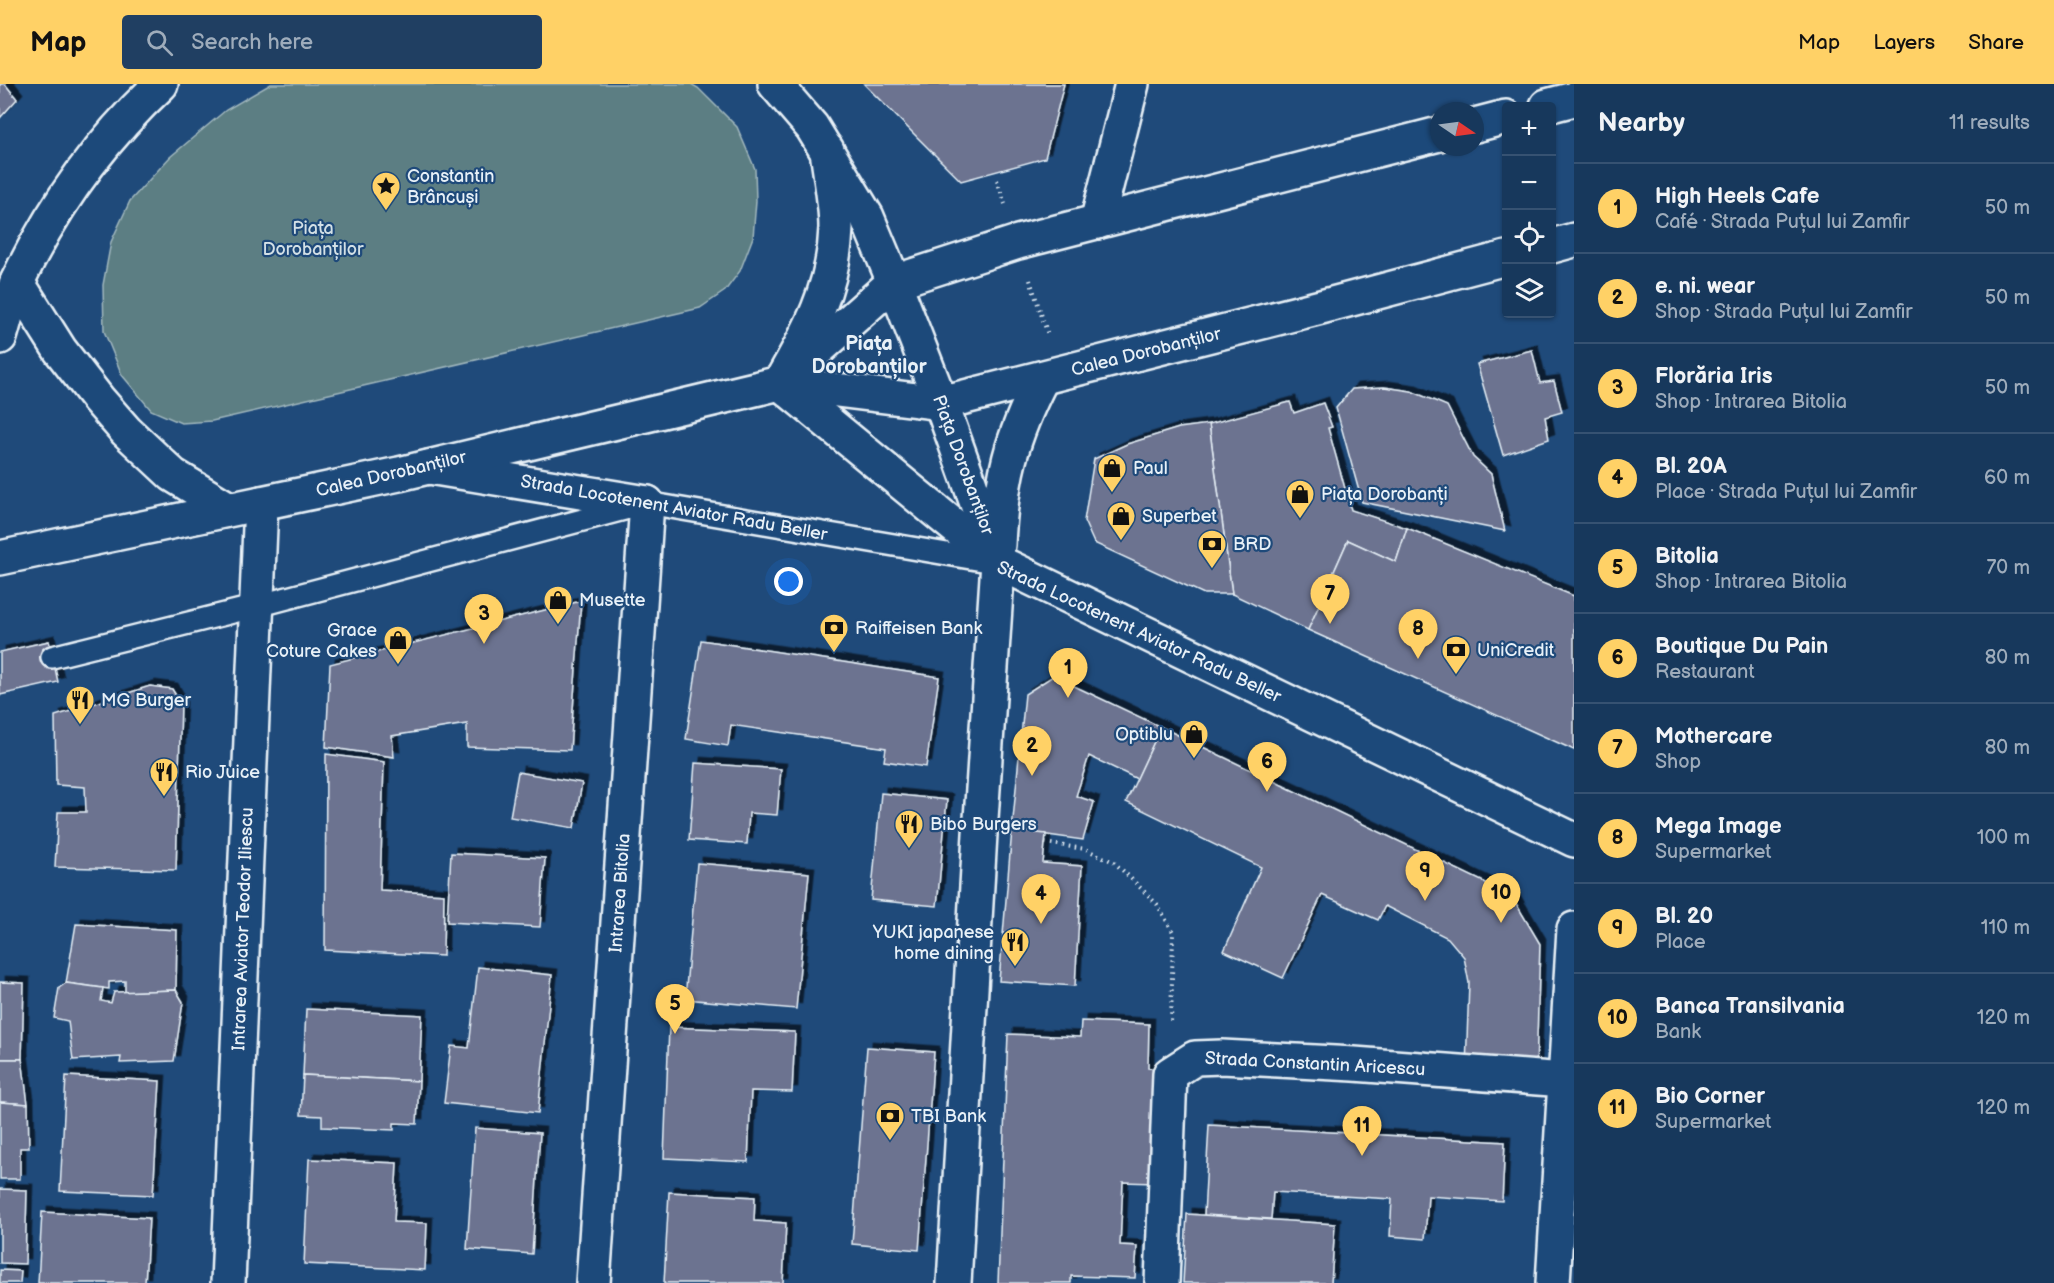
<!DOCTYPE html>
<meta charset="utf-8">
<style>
:root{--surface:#17385c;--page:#203f62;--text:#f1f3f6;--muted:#9eacbb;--line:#365272;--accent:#ffd166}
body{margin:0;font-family:"Balsamiq Sans",sans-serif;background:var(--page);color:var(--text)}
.controls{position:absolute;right:18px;top:18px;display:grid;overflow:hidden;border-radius:6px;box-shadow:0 2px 4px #0004}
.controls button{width:54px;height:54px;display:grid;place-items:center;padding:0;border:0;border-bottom:2px solid var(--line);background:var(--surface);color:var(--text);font:30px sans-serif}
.compass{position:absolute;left:1430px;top:18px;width:54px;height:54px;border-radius:50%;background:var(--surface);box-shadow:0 2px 4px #0004;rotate:103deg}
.you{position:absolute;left:789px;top:498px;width:21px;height:21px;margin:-15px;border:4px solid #fff;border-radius:50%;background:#1a73e8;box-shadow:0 0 0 9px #1a73e833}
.badge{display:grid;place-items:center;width:39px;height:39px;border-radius:50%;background:var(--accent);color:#111;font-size:20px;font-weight:700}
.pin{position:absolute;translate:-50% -50px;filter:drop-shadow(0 2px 3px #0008)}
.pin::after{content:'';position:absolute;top:32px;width:21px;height:18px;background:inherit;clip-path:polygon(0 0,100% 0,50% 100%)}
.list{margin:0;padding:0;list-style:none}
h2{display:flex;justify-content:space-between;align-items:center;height:78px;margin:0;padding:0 24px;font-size:26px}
h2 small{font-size:20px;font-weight:400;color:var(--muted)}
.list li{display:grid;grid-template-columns:39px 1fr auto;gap:18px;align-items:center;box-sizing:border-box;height:90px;padding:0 24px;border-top:2px solid var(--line)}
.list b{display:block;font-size:22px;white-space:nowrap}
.list p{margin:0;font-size:20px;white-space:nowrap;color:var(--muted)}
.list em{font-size:20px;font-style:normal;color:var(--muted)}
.icon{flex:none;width:33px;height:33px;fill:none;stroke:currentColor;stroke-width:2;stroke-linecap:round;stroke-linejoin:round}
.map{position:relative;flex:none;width:1574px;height:1199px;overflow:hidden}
header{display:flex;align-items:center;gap:36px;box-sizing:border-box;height:84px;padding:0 30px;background:var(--accent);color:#111}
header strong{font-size:28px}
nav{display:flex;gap:33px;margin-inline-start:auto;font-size:21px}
.search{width:420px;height:54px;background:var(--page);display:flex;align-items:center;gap:15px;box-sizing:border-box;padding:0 21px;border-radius:6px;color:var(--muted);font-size:22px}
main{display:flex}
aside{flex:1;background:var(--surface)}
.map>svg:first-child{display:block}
.green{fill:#5c7e83;stroke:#a2b8be;stroke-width:1.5}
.building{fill:#6c7390;stroke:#e8f1f8;stroke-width:1.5;filter:url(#shadow)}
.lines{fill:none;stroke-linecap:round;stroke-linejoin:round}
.lane-casing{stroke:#e8f1f8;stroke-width:26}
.street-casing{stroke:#e8f1f8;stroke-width:38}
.secondary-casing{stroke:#e8f1f8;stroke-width:38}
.primary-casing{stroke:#e8f1f8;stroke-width:38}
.path{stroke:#e8f1f8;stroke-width:4;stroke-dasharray:1.5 4.5;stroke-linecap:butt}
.lane{stroke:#1f4a7a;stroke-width:21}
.street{stroke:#1f4a7a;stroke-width:33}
.secondary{stroke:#1f4a7a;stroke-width:33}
.primary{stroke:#1f4a7a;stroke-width:33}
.labels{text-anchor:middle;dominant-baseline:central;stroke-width:4.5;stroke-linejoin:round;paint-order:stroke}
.poi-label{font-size:18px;fill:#e8f1f8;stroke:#1f4a7a;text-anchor:start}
.park-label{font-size:18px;fill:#d3e0e6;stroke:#1f4a7a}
.street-label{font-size:18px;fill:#e8f1f8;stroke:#1f4a7a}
.neighbourhood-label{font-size:20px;font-weight:bold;fill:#e8f1f8;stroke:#1f4a7a}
</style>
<header>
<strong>Map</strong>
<div class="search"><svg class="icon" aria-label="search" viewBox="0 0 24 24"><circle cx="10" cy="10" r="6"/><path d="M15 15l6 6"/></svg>Search here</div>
<nav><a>Map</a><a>Layers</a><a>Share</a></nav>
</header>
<main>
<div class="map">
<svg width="1574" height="1199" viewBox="0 0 1574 1199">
<defs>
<filter id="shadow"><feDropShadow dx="5.5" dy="-5.5" stdDeviation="0" flood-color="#0009"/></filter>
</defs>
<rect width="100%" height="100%" fill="#1f4a7a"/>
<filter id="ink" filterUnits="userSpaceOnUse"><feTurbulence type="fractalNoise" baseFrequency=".0167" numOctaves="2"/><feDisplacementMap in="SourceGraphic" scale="12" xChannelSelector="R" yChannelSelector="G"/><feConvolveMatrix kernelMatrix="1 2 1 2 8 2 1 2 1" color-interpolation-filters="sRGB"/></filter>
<g filter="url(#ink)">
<path class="green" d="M271 0H691L698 4 737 43 755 85 756 117 753 153 740 187 725 207 700 224 212 337 181 339 151 326 122 291 104 247 103 201 111 158 130 117 170 73 226 26Z"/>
<g class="building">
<path d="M0 0H5L17 15 0 34Z"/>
<path d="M864 0H1064L1045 74 961 97Z"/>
<path d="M1532 266 1540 299 1554 297 1562 328 1545 333 1549 355 1503 371 1477 280Z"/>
<path d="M1384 303 1411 307 1447 322 1473 373 1491 390 1505 447 1362 418 1336 324 1352 305Z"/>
<path d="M1290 318 1294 329 1323 319 1332 343 1328 344 1351 426 1407 444 1396 478 1348 456 1308 546 1232 510 1209 340Z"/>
<path d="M1209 340 1232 510H1204L1094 459 1084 437 1094 375 1127 360 1179 344Z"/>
<path d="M1407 444 1574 512V666L1308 546 1348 456 1396 478Z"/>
<path d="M581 517 570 666 467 663V640L392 652 394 673 326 663 330 580Z"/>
<path d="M701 556 939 593 926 683 884 677 886 664 731 641 728 662 686 655Z"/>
<path d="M49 557 58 598 0 611V568Z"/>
<path d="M1053 592 1161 643 1137 695 1089 672 1076 712 1094 718 1083 756 1012 746 1025 610Z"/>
<path d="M150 602 172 605 181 620 176 786 55 783 58 728H86L85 703 56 701 55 632Z"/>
<path d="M1161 643 1511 811 1540 860 1536 986 1466 984 1469 899 1464 873 1448 854 1385 822 1378 836 1322 811 1283 894 1224 867 1261 783 1126 718Z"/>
<path d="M326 670 384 678 380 806 444 810 443 872 325 866Z"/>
<path d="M695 679 781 685 777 731 749 729 747 760 689 756Z"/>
<path d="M518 688 582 699 574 744 510 733Z"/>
<path d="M881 709 947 716 937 822 871 816Z"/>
<path d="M1012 746 1046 750 1043 779 1082 782 1075 902 999 897Z"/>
<path d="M451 769 545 774 540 843 447 838Z"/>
<path d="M697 779 809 789 796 925 685 915Z"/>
<path d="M76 840 177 846 176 906 125 908V897L109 898V905L66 899Z"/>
<path d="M478 883 552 891 538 1029 444 1019 451 962 469 964Z"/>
<path d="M0 898 24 899 22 975H0Z"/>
<path d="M66 899 103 904 101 917 111 919 114 908 176 906 183 918 174 977 120 979 121 973 73 976 68 937 54 934 59 904Z"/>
<path d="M306 925 422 931 419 997 303 991Z"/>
<path d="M1081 937 1149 940 1148 984 1159 985 1155 1099 1123 1098 1120 1161 1137 1162 1135 1194 1071 1192V1199H998L1008 950 1080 953Z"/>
<path d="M669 943 795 948 792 1008 751 1007 748 1078 664 1074Z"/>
<path d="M867 963 934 968 919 1166 852 1160Z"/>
<path d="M0 975H22L28 1020 0 1018Z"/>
<path d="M303 991 419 997 417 1040 394 1039V1046L322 1043V1032L301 1031Z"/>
<path d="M66 992 160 997 153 1111 60 1107Z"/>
<path d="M0 1018 28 1020 29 1064H20V1095H0Z"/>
<path d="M1209 1041 1505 1058 1502 1117 1428 1112 1425 1155 1390 1152 1392 1115 1273 1108 1271 1135 1204 1131Z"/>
<path d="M475 1044 540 1049 532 1170 467 1165Z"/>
<path d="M309 1075 397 1079 394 1138 427 1139 425 1186 304 1180Z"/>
<path d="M0 1105 27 1106 25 1180 0 1179Z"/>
<path d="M669 1108 755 1113 754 1137 786 1139 783 1199H664Z"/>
<path d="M42 1128 149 1134 145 1199H38Z"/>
<path d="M1187 1130 1335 1140 1331 1199H1183Z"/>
<path d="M0 1186 21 1187 20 1199H0Z"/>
</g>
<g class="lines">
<g class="lane-casing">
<path id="lane" d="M52 573 257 522 647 419 994 478"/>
</g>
<g class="street-casing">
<g id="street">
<path d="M1097 138 1132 0"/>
<path d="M228 1199 261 419"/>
<path d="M593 1199 647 419"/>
<path d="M954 1199 980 750 998 478"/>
<path d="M1162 1199 1170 990 1195 974 1222 973 1354 980 1565 996"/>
<path d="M1553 1199 1574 845"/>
</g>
</g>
<g class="secondary-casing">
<g id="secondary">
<path d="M775 0 812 43 867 133 894 198 941 319 998 478"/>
<path d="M827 66C830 91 836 119 836 144 834 204 809 249 780 299L998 478 1574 756"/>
<path d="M17 198 60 266 98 315 126 347 173 391 229 425"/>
<path d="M0 253C6 234 10 213 18 196 53 123 102 55 161 0"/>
<path d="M429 383 647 419"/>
<path d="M998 461C1001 394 1011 354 1042 294"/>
</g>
</g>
<g class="primary-casing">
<g id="primary">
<path d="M1547 22 1574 15"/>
<path d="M1475 41 1506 33"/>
<path d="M1552 162 1574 156"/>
<path d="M780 299 894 198 1018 158 1439 50"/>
<path d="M0 474 399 390 780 299 941 319 1321 223 1506 174"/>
</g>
</g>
<g class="path">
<path d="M997 96 1005 120"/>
<path d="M1030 196 1048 251"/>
<path d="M1045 759 1085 765 1114 778 1157 820 1173 848 1171 941"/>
</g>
<use href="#lane" class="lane"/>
<use href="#street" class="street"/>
<use href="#secondary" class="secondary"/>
<use href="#primary" class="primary"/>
</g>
</g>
<defs>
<g id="sight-pin" transform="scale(1.5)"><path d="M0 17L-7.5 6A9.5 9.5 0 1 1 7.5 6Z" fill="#ffd166" stroke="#1f4a7a"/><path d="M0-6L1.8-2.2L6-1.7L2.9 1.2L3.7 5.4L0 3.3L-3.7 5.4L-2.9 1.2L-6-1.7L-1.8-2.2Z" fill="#111"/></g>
<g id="shop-pin" transform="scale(1.5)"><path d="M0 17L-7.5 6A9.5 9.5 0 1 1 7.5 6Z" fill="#ffd166" stroke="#1f4a7a"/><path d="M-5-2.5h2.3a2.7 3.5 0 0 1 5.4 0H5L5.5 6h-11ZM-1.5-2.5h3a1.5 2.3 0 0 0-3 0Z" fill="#111"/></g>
<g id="bank-pin" transform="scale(1.5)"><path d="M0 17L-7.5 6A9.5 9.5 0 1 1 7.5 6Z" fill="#ffd166" stroke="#1f4a7a"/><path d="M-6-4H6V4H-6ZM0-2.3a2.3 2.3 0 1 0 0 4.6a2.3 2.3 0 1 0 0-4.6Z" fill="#111"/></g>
<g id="restaurant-pin" transform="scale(1.5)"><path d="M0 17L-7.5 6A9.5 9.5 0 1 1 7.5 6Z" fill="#ffd166" stroke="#1f4a7a"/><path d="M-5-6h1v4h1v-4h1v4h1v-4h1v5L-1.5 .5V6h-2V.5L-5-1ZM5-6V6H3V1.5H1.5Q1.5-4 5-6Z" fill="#111"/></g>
</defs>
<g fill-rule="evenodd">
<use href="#sight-pin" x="386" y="102"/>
<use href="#shop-pin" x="1112" y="384"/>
<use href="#shop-pin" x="1300" y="410"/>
<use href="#shop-pin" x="1121" y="432"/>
<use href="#bank-pin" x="1212" y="460"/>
<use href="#shop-pin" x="558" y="516"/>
<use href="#bank-pin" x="834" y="544"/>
<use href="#shop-pin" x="398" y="556"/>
<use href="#bank-pin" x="1456" y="566"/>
<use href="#restaurant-pin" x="80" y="616"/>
<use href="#shop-pin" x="1194" y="650"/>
<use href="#restaurant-pin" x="164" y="688"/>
<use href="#restaurant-pin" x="909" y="740"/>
<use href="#restaurant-pin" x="1015" y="858"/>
<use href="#bank-pin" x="890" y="1032"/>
</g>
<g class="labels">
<g class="poi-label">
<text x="407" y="92">Constantin<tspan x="407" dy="21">Brâncuși</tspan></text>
<text x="1133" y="384">Paul</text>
<text x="1321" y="410">Piața Dorobanți</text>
<text x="1142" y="432">Superbet</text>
<text x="1233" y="460">BRD</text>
<text x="579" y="516">Musette</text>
<text x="855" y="544">Raiffeisen Bank</text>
<text x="377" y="546" text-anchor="end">Grace<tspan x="377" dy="21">Coture Cakes</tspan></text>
<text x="1477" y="566">UniCredit</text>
<text x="101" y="616">MG Burger</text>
<text x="1173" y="650" text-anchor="end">Optiblu</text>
<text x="185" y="688">Rio Juice</text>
<text x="930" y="740">Bibo Burgers</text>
<text x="994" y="848" text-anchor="end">YUKI japanese<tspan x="994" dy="21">home dining</tspan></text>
<text x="911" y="1032">TBI Bank</text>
</g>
<g class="park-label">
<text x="313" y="144">Piața<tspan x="313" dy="21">Dorobanților</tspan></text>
</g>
<g class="street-label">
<text transform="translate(1146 268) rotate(-14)">Calea Dorobanților</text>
<text transform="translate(963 381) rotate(70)">Piața Dorobanților</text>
<text transform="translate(391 390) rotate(-13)">Calea Dorobanților</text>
<text transform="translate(674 424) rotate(10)">Strada Locotenent Aviator Radu Beller</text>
<text transform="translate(1139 548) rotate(25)">Strada Locotenent Aviator Radu Beller</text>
<text transform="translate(620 809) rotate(-86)">Intrarea Bitolia</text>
<text transform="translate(243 845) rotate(-88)">Intrarea Aviator Teodor Iliescu</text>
<text transform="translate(1315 980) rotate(3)">Strada Constantin Aricescu</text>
</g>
<g class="neighbourhood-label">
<text x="869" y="260">Piața<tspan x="869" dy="23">Dorobanților</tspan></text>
</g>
</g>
</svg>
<div class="controls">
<button>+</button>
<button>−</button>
<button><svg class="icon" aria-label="locate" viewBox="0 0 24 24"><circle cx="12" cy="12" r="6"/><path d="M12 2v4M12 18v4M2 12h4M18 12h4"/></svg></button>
<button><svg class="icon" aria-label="layers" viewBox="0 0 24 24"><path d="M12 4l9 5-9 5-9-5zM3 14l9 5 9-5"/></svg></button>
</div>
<svg class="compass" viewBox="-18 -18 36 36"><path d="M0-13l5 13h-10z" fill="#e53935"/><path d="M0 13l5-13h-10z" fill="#9eacbb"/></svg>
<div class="you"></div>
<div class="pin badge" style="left:1068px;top:614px">1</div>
<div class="pin badge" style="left:1032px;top:692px">2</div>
<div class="pin badge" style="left:484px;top:560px">3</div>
<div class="pin badge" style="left:1041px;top:840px">4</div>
<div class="pin badge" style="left:675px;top:950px">5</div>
<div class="pin badge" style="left:1267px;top:708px">6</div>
<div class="pin badge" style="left:1330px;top:540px">7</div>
<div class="pin badge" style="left:1418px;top:575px">8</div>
<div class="pin badge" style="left:1425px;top:817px">9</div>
<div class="pin badge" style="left:1501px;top:839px">10</div>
<div class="pin badge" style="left:1362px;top:1072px">11</div>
</div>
<aside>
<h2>Nearby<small>11 results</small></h2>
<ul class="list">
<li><span class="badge">1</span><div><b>High Heels Cafe</b><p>Café · Strada Puțul lui Zamfir</p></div><em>50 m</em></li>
<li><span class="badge">2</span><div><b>e. ni. wear</b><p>Shop · Strada Puțul lui Zamfir</p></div><em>50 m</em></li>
<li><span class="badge">3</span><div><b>Florăria Iris</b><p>Shop · Intrarea Bitolia</p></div><em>50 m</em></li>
<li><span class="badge">4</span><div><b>Bl. 20A</b><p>Place · Strada Puțul lui Zamfir</p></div><em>60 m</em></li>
<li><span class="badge">5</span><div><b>Bitolia</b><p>Shop · Intrarea Bitolia</p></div><em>70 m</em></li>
<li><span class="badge">6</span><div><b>Boutique Du Pain</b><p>Restaurant</p></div><em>80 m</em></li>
<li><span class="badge">7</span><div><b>Mothercare</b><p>Shop</p></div><em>80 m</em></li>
<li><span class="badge">8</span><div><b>Mega Image</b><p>Supermarket</p></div><em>100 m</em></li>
<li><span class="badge">9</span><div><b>Bl. 20</b><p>Place</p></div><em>110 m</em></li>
<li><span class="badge">10</span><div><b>Banca Transilvania</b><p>Bank</p></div><em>120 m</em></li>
<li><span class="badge">11</span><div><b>Bio Corner</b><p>Supermarket</p></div><em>120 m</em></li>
</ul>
</aside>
</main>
